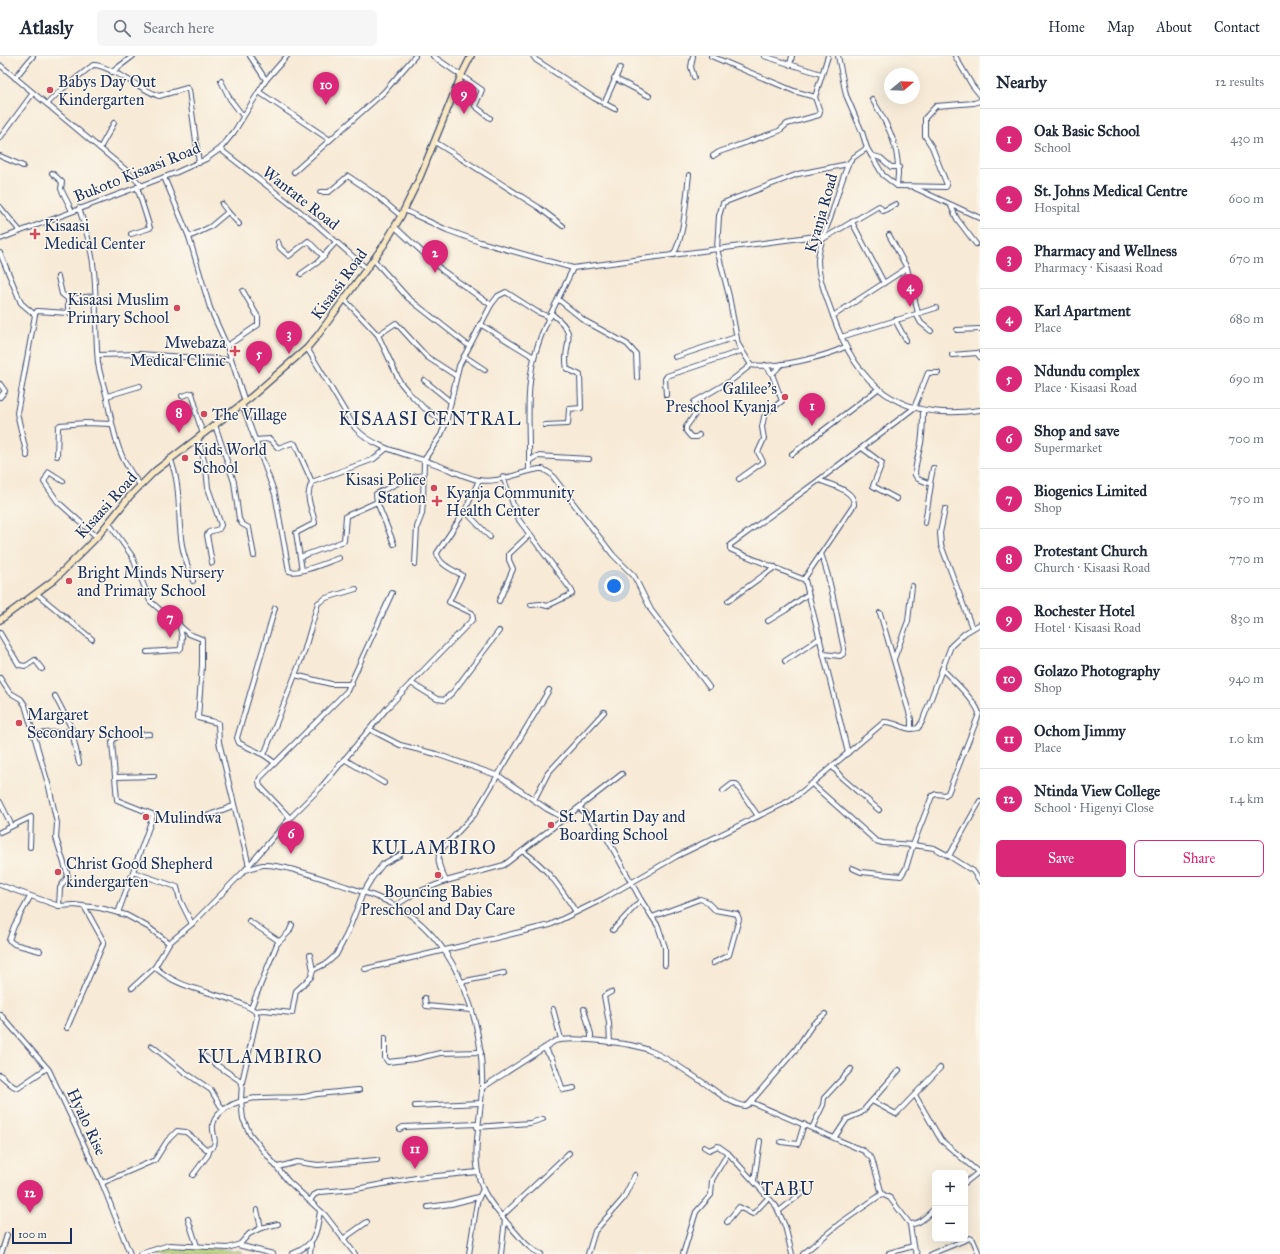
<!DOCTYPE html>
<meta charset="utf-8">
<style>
:root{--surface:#fff;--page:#f6f6f7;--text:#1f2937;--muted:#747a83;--line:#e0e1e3;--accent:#db2777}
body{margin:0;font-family:"IM FELL Great Primer",serif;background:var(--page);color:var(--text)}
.controls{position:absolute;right:12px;bottom:12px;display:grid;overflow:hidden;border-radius:6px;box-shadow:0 4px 16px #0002}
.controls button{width:36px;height:36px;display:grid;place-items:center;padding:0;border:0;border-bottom:1px solid var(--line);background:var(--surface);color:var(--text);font:20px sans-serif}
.compass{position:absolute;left:884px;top:12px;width:36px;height:36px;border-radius:50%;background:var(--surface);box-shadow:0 4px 16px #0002;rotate:71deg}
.scale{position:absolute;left:12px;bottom:10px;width:60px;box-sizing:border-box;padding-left:4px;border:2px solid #1b2f5e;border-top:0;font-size:11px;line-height:14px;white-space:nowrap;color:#1b2f5e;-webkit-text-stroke:3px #fbf7ec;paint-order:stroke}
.you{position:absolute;left:614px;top:530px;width:14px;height:14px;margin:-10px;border:3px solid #fff;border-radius:50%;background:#1a73e8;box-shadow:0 0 0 6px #1a73e833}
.badge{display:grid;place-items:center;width:26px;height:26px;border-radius:50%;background:var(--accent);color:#fff;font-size:13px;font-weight:700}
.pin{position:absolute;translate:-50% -33px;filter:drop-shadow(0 1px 2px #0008)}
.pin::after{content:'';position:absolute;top:21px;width:14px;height:12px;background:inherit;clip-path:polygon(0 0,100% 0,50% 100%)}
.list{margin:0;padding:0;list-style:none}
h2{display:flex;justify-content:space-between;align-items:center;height:52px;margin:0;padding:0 16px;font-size:17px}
h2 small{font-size:13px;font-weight:400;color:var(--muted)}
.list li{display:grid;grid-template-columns:26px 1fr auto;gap:12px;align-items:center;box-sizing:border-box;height:60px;padding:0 16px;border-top:1px solid var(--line)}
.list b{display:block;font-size:15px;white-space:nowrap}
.list p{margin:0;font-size:13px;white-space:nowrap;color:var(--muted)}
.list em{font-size:13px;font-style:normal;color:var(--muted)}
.actions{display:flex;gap:8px;padding:12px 16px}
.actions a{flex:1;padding:9px 0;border:1px solid var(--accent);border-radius:6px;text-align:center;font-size:14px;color:var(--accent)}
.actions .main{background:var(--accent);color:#fff}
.icon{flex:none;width:22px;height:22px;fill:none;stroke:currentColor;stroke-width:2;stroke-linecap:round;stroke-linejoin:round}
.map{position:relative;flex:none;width:980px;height:1198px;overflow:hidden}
header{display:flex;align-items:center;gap:24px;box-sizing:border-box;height:56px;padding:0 20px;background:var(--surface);border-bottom:1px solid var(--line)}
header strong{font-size:19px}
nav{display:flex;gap:22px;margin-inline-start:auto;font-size:14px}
.search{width:280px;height:36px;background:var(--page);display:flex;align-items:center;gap:10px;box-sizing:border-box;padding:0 14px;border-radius:6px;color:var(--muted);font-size:15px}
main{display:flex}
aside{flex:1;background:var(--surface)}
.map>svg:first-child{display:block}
.park{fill:url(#park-dots);stroke:#6e826c}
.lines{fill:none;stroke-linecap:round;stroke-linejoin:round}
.street-casing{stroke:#3c4b70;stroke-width:6}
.secondary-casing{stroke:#3c4b70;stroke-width:8}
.street{stroke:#fff;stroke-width:4}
.secondary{stroke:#f8e8c3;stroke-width:5.5}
.poi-dot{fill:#d1495b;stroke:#fbf7ec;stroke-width:1.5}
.labels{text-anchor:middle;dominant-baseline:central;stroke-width:3;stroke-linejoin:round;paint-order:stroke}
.poi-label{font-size:16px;fill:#1b2f5e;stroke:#fbf7ec;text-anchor:start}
.street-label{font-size:16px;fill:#1b2f5e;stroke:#fbf7ec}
.quarter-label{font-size:18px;letter-spacing:1px;fill:#1b2f5e;stroke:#fbf7ec}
</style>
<header>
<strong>Atlasly</strong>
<div class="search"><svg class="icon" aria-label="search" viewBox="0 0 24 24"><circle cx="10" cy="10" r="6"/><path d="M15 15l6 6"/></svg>Search here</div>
<nav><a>Home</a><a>Map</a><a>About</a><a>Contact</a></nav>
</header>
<main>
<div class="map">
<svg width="980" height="1198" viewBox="0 0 980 1198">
<defs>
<pattern id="park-dots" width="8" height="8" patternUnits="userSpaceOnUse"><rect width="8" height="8" fill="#c0d579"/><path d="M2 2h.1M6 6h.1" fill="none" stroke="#a4b76b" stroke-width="1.8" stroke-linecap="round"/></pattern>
</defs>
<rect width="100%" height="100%" fill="#fbf7ec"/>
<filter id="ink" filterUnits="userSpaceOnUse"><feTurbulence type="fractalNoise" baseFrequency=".025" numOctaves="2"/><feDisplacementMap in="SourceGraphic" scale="8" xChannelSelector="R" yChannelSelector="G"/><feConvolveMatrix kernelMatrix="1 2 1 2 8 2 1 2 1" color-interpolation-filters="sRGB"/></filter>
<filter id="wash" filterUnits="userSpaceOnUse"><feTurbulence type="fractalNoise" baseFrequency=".012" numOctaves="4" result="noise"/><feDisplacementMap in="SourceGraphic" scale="16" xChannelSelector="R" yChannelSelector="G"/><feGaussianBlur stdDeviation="0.9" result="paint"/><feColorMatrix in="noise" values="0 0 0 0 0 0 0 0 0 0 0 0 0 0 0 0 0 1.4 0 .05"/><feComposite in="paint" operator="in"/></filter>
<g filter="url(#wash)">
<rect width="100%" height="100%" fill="#f7ead6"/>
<path class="park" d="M199 1192 241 1195V1198H159L158 1194Z"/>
</g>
<g filter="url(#ink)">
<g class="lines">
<g class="street-casing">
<g id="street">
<path d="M250 0 266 24"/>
<path d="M433 0 482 34 475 50 490 62"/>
<path d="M533 0 536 4 594 42 615 53"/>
<path d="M693 0 691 11 694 21"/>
<path d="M711 0 794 35 815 41"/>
<path d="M764 0 821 18"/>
<path d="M838 0 846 39 862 76 867 92 854 101 848 108C841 126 836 144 830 163 825 175 819 190 818 204 818 221 826 240 832 257 857 331 900 366 980 354"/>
<path d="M955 0 972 29 980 39"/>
<path d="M0 9 126 114 141 129"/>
<path d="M790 9 792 0"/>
<path d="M112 16 133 0"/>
<path d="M15 22 33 0"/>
<path d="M614 22 649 40"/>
<path d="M221 25 230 43 243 60"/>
<path d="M259 36 330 84"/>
<path d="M872 43C890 72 902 95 897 130"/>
<path d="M47 48 61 34 93 9C107 8 142 34 159 40L187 32 189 34 199 107"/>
<path d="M604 48 620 12"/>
<path d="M0 82 33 37"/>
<path d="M435 86 538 151 563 170"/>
<path d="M100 92 114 67"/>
<path d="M867 92 883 119 897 130 946 131 947 129 932 91 925 80V62L936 50 974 47 980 45"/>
<path d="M220 93 316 168 366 212"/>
<path d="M871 99 881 102 891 111H899"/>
<path d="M0 100 23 110"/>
<path d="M713 100 719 96 779 75 787 68 819 59 820 56 815 41 828 0"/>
<path d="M294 116 384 36 415 0"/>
<path d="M52 117 62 126 61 133 72 155"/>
<path d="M164 121 189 181 210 252 227 290 245 346"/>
<path d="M915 132 980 162"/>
<path d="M320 136H329L348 120 376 139 401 160"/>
<path d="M222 148 228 156"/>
<path d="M951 150 957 163 976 188"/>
<path d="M0 151 20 175"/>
<path d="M79 152C86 173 92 193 94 215 97 245 95 276 98 307 100 321 106 334 108 348 115 382 118 401 140 429"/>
<path d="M404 154 447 174 480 186 573 212 824 179"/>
<path d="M852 166 884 227"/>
<path d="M395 171 443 215 491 249 459 310 446 367 441 379 424 404 423 445 422 458 417 471 415 508"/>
<path d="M131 178 150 172 137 131"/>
<path d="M889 179 907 212 918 257"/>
<path d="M189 181 210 171 228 156 239 168"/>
<path d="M0 183 175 117 206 103 220 93 234 76 266 24 287 0"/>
<path d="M823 183 879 150 883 155 896 148"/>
<path d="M278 186 280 192 289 200 308 185 324 201"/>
<path d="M0 197 21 247 35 259 17 357 27 400"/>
<path d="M673 199C685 180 686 141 689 119"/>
<path d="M373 203 408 242 469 290"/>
<path d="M301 218 318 206 336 186"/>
<path d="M58 221 62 238 68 243"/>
<path d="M345 244 378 279 400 326 409 337 424 352 446 367"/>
<path d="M559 244 585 265 627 288 636 298 637 322"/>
<path d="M491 249 498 240 506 236 537 256 550 261"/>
<path d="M35 258 37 255 68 257V243L95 240"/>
<path d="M916 258 921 267 931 275"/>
<path d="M833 260 907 212"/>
<path d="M895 264 906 284"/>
<path d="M480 268 534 301"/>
<path d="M957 274 980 273"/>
<path d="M378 279 396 267 427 301 455 319"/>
<path d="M841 281 936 252"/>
<path d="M227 290 258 269V261L243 235"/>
<path d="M845 291C825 301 774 313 751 309L738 288 729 240 717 193 719 160 723 147 798 118 848 108"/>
<path d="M307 292 355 372C376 394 408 398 435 408 449 413 464 421 478 424 497 428 520 416 539 413H543L551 418 613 499 634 520 651 554 709 631"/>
<path d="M98 299 139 298 231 304"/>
<path d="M952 299 977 297 980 301"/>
<path d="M464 300 485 314"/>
<path d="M675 301 736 281"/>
<path d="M772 318 782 308"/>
<path d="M424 324 451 346"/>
<path d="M0 328 5 335 0 341"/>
<path d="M666 339 665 323 667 320 741 295"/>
<path d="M107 340 140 330"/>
<path d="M182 340 192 337 196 351 195 354 203 378"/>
<path d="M242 348 275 438 289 515C298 519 328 506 339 502"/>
<path d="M923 354C923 365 923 376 921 387 919 398 915 407 915 419L918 423 931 428 925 467"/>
<path d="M215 369 234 426 239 463 242 468 249 472 254 500"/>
<path d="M545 369 568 368 569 353 581 352 580 319 567 313C561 287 582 281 552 258"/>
<path d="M699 379 697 381H691L686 375V371L696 357 694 346 732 324 751 309"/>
<path d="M198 382 206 412 208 432 221 469 219 473 209 476 207 479 212 507"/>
<path d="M255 384 270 383 278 392 292 387 295 388 312 426"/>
<path d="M862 392 882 407 873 430 897 443"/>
<path d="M792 398 878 333"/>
<path d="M57 400 58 371 60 369 85 367 112 368"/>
<path d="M170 402C182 431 177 460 182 489 184 502 189 513 193 525"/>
<path d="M529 405 537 400 589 403"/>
<path d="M529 415C530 377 525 339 534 302 542 270 560 241 573 212"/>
<path d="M503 421 519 464 572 535V538L547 550 540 548 531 549"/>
<path d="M739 423 763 406 758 396 764 383 762 371 764 361 767 356 782 345 772 318 765 309"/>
<path d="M63 425 49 416 44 426 58 446 97 481"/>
<path d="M930 427 933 412"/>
<path d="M945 453 940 477 941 489 972 572"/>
<path d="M465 455 490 481"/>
<path d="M108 466 132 500 150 545 166 559 179 567 182 581 181 592 179 594 147 596"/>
<path d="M394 488 377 446 376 438 406 423 423 419"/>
<path d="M821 498C832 526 837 563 844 593L843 598 840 600 824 598"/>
<path d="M300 501 344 485 346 460 377 446"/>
<path d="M302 514 296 477 315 467C312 450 304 443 312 426L374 403 386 393"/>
<path d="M804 523 854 449C855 434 831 429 819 424"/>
<path d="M36 537 92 583"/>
<path d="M499 545 513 513 509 504V498L529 479"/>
<path d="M728 545 775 511"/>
<path d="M275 552 237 682 239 687 264 699 275 707"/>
<path d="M880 557 911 663V673"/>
<path d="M768 565 786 554 808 538"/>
<path d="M180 570 189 578 202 583V610L198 662 218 667 219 686 249 810"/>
<path d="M0 577 19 609 26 610 35 604 42 613"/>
<path d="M894 603 908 565 912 530"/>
<path d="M785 605 820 582"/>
<path d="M295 619 331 628H352"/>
<path d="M0 622 9 636 21 643 25 649 49 731 57 767 56 782 68 820 60 832 59 850"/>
<path d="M411 627 437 643 444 644 453 636 499 575"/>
<path d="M55 640 71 671 79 707"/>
<path d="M371 674 400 689 436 698 499 720 547 753 566 763"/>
<path d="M34 678 72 675"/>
<path d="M848 697 805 524 734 495 730 493V489L819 424 914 352 928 317H938"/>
<path d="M264 699 304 596 318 547 326 542 356 533"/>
<path d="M344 703 384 727"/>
<path d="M832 710 842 722 879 754"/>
<path d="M116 721 154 720"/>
<path d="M812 728 876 785 883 787 913 789 932 740 936 738 945 739 948 737 979 658C978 647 951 622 942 613"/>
<path d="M723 735 732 728H736L758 760"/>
<path d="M534 744 548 717 604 656"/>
<path d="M980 745 949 800 973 815 980 825"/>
<path d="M0 746 12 770"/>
<path d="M580 752 608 784 641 844 658 870 665 891V909"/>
<path d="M290 762 260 730 259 725 260 722 347 635 392 537"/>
<path d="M203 763 204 761 233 750"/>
<path d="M0 776 31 761 30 791"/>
<path d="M523 795C549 814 559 830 576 856"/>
<path d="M852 812 861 816 901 820 906 812 913 789 934 792 949 800"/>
<path d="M246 814C252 812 257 810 263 809 280 808 325 823 342 829 363 836 387 843 406 856 460 893 484 969 482 1032 481 1063 470 1101 482 1131 488 1145 500 1159 510 1170 519 1180 528 1193 541 1198"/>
<path d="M133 816 177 831 180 844 192 868"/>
<path d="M446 825C441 814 436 806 440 795L474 759 549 634"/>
<path d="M0 829 59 850 74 849 100 852 126 859 148 871 169 887"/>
<path d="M30 841 14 870 9 884 14 888 40 895"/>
<path d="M395 850 415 837 446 825 504 809 622 718"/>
<path d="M118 857 153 760 152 758 117 744 112 686 114 683 118 680 150 678"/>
<path d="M652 861 700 843 706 845 715 854 737 858 739 863 729 899 713 907"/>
<path d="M249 865 279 885"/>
<path d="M613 874 641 844"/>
<path d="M365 913 550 869 603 843 677 800 789 745 803 735 884 666C896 665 905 676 918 672L922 666 951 590 965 577 980 568"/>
<path d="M313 914 327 907 336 899 347 878 363 837 372 822 383 808 400 799"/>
<path d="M461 926 504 917"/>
<path d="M132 932 155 911"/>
<path d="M425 942 426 950 471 954"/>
<path d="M251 952 277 888 289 876 292 869"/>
<path d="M553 953 561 983"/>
<path d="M584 953 591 978V984"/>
<path d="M255 955 264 954 292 957 296 935 311 921 313 914 310 899"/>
<path d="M0 958 49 1014 102 1127 130 1198"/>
<path d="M67 972 104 886 84 850"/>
<path d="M385 982V1002L388 1006 415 1003 440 997 481 996"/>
<path d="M610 987 609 967 604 940 611 936"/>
<path d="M152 990 183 1015 211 1034 223 1054"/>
<path d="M544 992 552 1003 563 1034 574 1032"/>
<path d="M202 999 242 1026"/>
<path d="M0 1019C6 1023 11 1031 18 1032L47 1012"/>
<path d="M482 1032 555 985C571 980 632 987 648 994 667 1001 684 1014 701 1025 714 1033 729 1048 745 1050L749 1048 796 993 813 968 825 958"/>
<path d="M915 1039 941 1084 978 1116"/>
<path d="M872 1045 896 1058 940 1012"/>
<path d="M751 1046 864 1095 872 1103 882 1138"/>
<path d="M415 1050 480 1047"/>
<path d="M477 1071 530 1067 543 1063"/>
<path d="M812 1072 823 1049 824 1042 851 1013"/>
<path d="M400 1073 403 1071 478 1068"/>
<path d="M835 1081 847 1063 861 1057 899 1014"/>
<path d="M781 1086 798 1088 804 1068"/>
<path d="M704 1091 709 1094 718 1090 728 1097 776 1150 785 1170 792 1198"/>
<path d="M278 1111 297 1106 318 1109 377 1104"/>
<path d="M193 1119 208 1099 210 1093"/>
<path d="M754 1125 760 1085"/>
<path d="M102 1127 155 1104 167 1085 177 1075 186 1076 206 1093 212 1092C221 1083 204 1072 220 1057 242 1036 274 1043 302 1041 307 1041 312 1039 317 1038 331 1037 345 1035 359 1034"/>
<path d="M965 1127 980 1115"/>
<path d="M310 1145 314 1139 320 1136 356 1133 416 1122 478 1116"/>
<path d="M428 1151 451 1148 478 1141"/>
<path d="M779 1155 802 1137"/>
<path d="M502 1160 569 1097"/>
<path d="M188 1163 197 1190"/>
<path d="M727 1166 739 1151 753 1158 768 1142"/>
<path d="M261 1172 278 1168"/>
<path d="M343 1183 367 1166"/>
<path d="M238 1189 273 1198"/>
<path d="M913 1190 917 1198"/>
<path d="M889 1197 913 1190 910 1168"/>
<path d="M1 1198 7 1179"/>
<path d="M140 1198 169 1189 228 1192 240 1188 249 1178 261 1172 257 1154"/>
<path d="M292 1198C315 1189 317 1178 320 1155"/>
<path d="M310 1198 311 1188"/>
<path d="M355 1198 325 1159 288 1125 250 1078 243 1063 241 1044 242 1026 257 961 255 955C224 935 182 937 155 911L169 887 192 868 245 814 290 762 323 729 388 651 473 563 472 557 449 546 462 519C453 514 438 508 437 497L465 455 479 424"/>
<path d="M469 1198 477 1146 483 1133"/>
<path d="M501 1198 505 1164"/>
<path d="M588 1198 595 1175 623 1143 635 1119"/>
<path d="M683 1198 696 1156 711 1139 712 1124 728 1097"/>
<path d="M803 1198 839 1168 882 1138 890 1142 910 1168C920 1169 928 1158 935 1152"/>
<path d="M931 1198 970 1182 973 1184 979 1198"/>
</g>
</g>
<g class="secondary-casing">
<path id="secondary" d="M0 564 54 524 97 481 130 440 155 415 251 341 307 292 318 279 384 189 401 160 420 121 461 20 471 0"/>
</g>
<use href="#street" class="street"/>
<use href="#secondary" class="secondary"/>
</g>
</g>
<g class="poi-dot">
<circle cx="50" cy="34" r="4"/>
<path d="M33 172h4v4h4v4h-4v4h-4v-4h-4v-4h4z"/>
<circle cx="177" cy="252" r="4"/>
<path d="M233 289h4v4h4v4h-4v4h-4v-4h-4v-4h4z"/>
<circle cx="785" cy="341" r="4"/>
<circle cx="204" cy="358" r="4"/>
<circle cx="185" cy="402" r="4"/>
<circle cx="434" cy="432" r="4"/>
<path d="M435 439h4v4h4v4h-4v4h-4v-4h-4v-4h4z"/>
<circle cx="69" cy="525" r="4"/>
<circle cx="19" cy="667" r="4"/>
<circle cx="146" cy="761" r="4"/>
<circle cx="551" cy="769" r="4"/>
<circle cx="58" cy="816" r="4"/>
<circle cx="438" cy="819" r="4"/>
</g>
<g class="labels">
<g class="poi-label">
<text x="58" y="25">Babys Day Out<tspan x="58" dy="18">Kindergarten</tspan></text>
<text x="44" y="169">Kisaasi<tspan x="44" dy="18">Medical Center</tspan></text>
<text x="169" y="243" text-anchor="end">Kisaasi Muslim<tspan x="169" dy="18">Primary School</tspan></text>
<text x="226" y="286" text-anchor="end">Mwebaza<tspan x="226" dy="18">Medical Clinic</tspan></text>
<text x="777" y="332" text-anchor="end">Galilee's<tspan x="777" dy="18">Preschool Kyanja</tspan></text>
<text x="212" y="358">The Village</text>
<text x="193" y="393">Kids World<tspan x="193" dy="18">School</tspan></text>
<text x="426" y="423" text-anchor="end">Kisasi Police<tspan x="426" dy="18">Station</tspan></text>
<text x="446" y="436">Kyanja Community<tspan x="446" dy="18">Health Center</tspan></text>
<text x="77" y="516">Bright Minds Nursery<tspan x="77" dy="18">and Primary School</tspan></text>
<text x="27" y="658">Margaret<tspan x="27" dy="18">Secondary School</tspan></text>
<text x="559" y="760">St. Martin Day and<tspan x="559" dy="18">Boarding School</tspan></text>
<text x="154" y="761">Mulindwa</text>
<text x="66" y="807">Christ Good Shepherd<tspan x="66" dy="18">kindergarten</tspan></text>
<text x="438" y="835" text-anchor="middle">Bouncing Babies<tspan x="438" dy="18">Preschool and Day Care</tspan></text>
</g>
<g class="street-label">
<text transform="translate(137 116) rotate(-22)">Bukoto Kisaasi Road</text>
<text transform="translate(301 142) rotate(38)">Wantate Road</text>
<text transform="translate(821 157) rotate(-74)">Kyanja Road</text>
<text transform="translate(339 228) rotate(-54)">Kisaasi Road</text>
<text transform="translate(106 449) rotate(-48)">Kisaasi Road</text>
<text transform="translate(87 1066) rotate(65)">Hyalo Rise</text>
</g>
<g class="quarter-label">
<text x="430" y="363">KISAASI CENTRAL</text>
<text x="434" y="792">KULAMBIRO</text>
<text x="260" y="1001">KULAMBIRO</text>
<text x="788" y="1133">TABU</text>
</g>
</g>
</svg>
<div class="controls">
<button>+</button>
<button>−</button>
</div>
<svg class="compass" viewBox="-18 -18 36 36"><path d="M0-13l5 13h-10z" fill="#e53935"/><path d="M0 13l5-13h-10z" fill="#747a83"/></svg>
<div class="scale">100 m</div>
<div class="you"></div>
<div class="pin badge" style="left:812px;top:370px">1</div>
<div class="pin badge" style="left:435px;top:217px">2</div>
<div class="pin badge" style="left:289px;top:298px">3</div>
<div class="pin badge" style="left:910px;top:251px">4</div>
<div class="pin badge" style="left:259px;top:318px">5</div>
<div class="pin badge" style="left:291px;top:798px">6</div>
<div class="pin badge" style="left:170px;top:582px">7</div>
<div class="pin badge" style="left:179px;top:377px">8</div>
<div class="pin badge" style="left:464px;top:58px">9</div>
<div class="pin badge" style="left:326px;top:49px">10</div>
<div class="pin badge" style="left:415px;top:1113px">11</div>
<div class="pin badge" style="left:30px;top:1157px">12</div>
</div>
<aside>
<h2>Nearby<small>12 results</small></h2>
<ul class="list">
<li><span class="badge">1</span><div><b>Oak Basic School</b><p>School</p></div><em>430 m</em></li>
<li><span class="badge">2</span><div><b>St. Johns Medical Centre</b><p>Hospital</p></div><em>600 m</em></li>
<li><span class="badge">3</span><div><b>Pharmacy and Wellness</b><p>Pharmacy · Kisaasi Road</p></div><em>670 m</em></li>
<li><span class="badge">4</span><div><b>Karl Apartment</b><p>Place</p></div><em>680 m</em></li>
<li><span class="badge">5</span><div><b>Ndundu complex</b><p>Place · Kisaasi Road</p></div><em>690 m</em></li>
<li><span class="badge">6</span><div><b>Shop and save</b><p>Supermarket</p></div><em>700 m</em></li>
<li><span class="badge">7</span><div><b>Biogenics Limited</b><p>Shop</p></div><em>750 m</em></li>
<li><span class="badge">8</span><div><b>Protestant Church</b><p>Church · Kisaasi Road</p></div><em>770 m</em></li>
<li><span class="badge">9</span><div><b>Rochester Hotel</b><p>Hotel · Kisaasi Road</p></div><em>830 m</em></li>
<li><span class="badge">10</span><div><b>Golazo Photography</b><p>Shop</p></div><em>940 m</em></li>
<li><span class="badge">11</span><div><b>Ochom Jimmy</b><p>Place</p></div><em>1.0 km</em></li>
<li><span class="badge">12</span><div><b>Ntinda View College</b><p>School · Higenyi Close</p></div><em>1.4 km</em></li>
</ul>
<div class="actions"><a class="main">Save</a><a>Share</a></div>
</aside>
</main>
